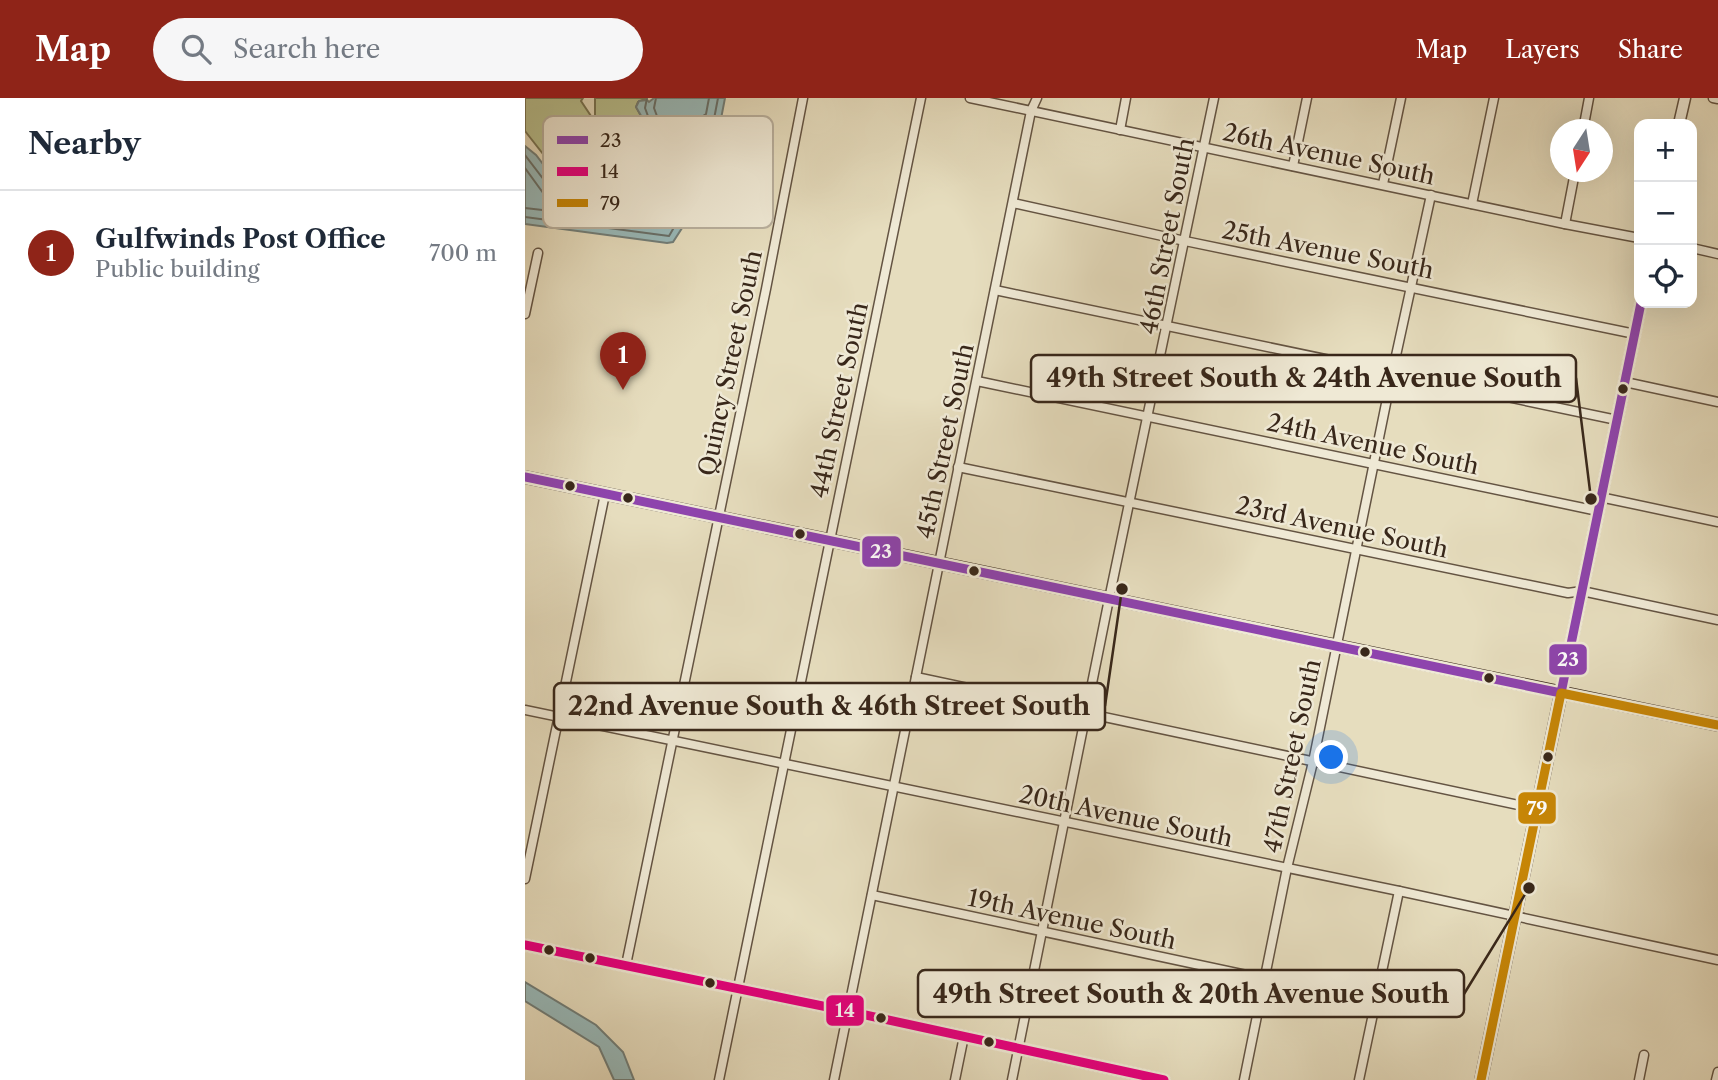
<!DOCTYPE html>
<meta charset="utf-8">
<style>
:root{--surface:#fff;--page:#f6f6f7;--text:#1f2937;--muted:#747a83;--line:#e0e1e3;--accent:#8f2418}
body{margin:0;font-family:"Libre Caslon Text",serif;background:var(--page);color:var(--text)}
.controls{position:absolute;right:21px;top:21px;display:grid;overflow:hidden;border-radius:14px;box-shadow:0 7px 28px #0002}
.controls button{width:63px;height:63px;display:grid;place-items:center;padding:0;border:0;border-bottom:2px solid var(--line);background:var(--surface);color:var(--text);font:35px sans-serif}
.compass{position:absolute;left:1025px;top:21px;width:63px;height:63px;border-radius:50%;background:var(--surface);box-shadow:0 7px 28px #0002;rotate:192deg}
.you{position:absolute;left:807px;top:660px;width:24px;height:24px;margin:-18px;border:5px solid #fff;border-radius:50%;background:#1a73e8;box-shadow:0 0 0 10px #1a73e833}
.badge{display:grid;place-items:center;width:46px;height:46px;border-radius:50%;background:var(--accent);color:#fff;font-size:23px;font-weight:700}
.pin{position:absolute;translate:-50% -58px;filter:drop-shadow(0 2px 4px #0008)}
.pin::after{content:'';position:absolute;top:37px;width:24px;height:21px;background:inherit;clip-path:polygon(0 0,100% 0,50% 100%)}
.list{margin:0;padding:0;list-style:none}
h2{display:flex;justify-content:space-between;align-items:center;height:91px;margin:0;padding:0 28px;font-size:30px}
h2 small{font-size:23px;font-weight:400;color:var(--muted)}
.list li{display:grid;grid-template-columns:46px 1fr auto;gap:21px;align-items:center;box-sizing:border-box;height:126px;padding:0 28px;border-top:2px solid var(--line)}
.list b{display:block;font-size:26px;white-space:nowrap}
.list p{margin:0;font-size:23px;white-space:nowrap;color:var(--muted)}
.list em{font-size:23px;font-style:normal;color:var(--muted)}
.icon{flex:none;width:38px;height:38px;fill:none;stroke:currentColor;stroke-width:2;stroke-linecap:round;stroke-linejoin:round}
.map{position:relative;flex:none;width:1193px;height:982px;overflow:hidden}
header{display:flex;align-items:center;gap:42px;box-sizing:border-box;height:98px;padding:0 35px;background:var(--accent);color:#fff}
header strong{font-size:33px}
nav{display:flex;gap:38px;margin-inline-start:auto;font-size:24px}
.search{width:490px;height:63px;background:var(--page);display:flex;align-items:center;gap:18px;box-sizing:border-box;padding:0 24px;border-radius:38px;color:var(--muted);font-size:26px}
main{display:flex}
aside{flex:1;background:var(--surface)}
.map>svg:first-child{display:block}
.green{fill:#b8c08f;stroke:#787454;stroke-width:2}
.water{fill:#99baba;stroke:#727f7a;stroke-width:2}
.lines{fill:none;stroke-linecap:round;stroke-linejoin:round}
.shore{stroke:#68706a;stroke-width:2}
.minor-casing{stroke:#645443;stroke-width:11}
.tertiary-casing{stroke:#645443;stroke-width:13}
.secondary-casing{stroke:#38271a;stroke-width:14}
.minor{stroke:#efe9d5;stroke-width:8}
.tertiary{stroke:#efe9d5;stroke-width:10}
.secondary{stroke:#efe9d5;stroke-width:10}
.bus-1-casing{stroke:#efe9d5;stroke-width:14}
.bus-2-casing{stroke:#efe9d5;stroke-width:14}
.bus-3-casing{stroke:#efe9d5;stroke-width:14}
.bus-1{stroke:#8e44ad;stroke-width:9}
.bus-2{stroke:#e5007d;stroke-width:9}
.bus-3{stroke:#c78606;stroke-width:9}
.bus-dot{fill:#38271a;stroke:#efe9d5;stroke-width:2.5}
.labels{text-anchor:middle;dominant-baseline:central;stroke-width:5;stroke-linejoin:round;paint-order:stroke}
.street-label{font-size:24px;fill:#38271a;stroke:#efe9d5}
.key{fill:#efe9d5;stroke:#b8af9d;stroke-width:2}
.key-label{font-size:19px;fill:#38271a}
.leader{fill:none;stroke:#38271a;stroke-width:2.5}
.callout-dot{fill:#38271a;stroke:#efe9d5;stroke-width:2.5}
.callout{fill:#efe9d5;stroke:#38271a;stroke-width:2.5}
.callout-label{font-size:26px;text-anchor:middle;font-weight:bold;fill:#38271a}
.line-badge{stroke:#efe9d5;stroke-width:2.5}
.badge-label{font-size:19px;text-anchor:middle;font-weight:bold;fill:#fff}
</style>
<header>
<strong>Map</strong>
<div class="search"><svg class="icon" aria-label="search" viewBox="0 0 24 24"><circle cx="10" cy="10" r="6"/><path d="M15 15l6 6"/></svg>Search here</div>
<nav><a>Map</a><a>Layers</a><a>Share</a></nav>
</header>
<main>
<aside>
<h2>Nearby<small></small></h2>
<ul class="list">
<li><span class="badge">1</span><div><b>Gulfwinds Post Office</b><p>Public building</p></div><em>700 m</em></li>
</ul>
</aside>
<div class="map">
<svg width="1193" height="982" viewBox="0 0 1193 982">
<rect width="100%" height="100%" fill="#e6ddbe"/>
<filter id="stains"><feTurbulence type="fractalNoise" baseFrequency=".00286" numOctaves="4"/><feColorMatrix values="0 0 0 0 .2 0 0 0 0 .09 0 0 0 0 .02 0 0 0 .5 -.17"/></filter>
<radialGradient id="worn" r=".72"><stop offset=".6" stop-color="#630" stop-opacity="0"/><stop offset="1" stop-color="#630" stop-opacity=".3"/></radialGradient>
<path class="green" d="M0 0H58L56 3 70 24V0H122L113 4 111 9 119 23 120 49 126 61C121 78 110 84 95 92L89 71 62 84 48 83 29 70 0 33Z"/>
<g class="water">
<path d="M129 0H200L195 26C188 31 181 33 175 38 153 52 168 73 182 85L176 112 161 124 148 144 142 145 0 126V48L11 57 44 100C62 101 77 94 95 90L96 92 118 78 126 64 119 45 121 31 119 23 111 9 114 3 122 2 124 4Z"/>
<path d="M0 884 71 927 98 954 109 982H89L74 949 0 903Z"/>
</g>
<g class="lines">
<g class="shore">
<path d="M131 0 129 10 136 29 134 42 141 58 139 72 131 87 120 97 102 106 74 112 72 115 74 118 98 124 140 128C147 115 161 106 164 92 161 88 157 84 154 79 137 47 156 31 181 16L184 0"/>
<path d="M0 57 32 99 41 107 60 108 78 101 100 97 122 83 132 65 131 54 126 44 127 29 120 10 122 0"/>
<path d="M0 70 29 110 26 113 0 110"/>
<path d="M143 88H147L151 96 134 117 118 115V110L134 98Z"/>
<path d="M0 119 144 138 155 119 170 107 174 89 163 77 158 65V49L164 38 189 21 193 0"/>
</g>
<g class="minor-casing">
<g id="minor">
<path d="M445 0 1040 126 1114 140"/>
<path d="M1188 0 1193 1"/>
<path d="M595 32 601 0"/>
<path d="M1058 32 1064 0"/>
<path d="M768 68 782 0"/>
<path d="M858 86 876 0"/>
<path d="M488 105 660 143 1110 236"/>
<path d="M947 106 969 0"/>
<path d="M1040 126 1050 74"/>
<path d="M1167 150 1193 156"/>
<path d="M470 192 1092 322"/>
<path d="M0 216 13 155"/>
<path d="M452 283 1073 413"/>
<path d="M1100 284 1193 304"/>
<path d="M433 369 1043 495 1057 493 1193 522"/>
<path d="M1075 399 1193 424"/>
<path d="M391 579 1012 711"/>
<path d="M0 612 874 793 1193 862"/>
<path d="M0 781 80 396"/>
<path d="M347 797 740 881"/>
<path d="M101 867 241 191 278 0"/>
<path d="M194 982 396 0"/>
<path d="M309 982 506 13 512 0"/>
<path d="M430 982 439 938"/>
<path d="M487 982 584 501 689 0"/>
<path d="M719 982 762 770 788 664 867 276 906 97"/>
<path d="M834 982 874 793"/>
<path d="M1114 982 1119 957"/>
<path d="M1191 982 1193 974"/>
</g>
</g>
<g class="tertiary-casing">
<g id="tertiary">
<path d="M1154 26 1160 0"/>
<path d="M1036 595 1116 205"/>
<path d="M0 847 322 913 639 982"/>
</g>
</g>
<g class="secondary-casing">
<g id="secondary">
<path d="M0 379 1193 627"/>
<path d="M956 982 1036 595"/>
</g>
</g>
<use href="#minor" class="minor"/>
<use href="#tertiary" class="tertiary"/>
<use href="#secondary" class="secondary"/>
<g class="bus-1-casing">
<path id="bus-1" d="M0 379 1036 595 1116 205"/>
</g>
<g class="bus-2-casing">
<path id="bus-2" d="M0 847 322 913 639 982"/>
</g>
<g class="bus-3-casing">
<path id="bus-3" d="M956 982 1036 595 1193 627"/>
</g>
<use href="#bus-1" class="bus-1"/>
<use href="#bus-2" class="bus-2"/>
<use href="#bus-3" class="bus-3"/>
</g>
<g class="bus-dot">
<circle cx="1098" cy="291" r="6"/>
<circle cx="45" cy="388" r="6"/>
<circle cx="103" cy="400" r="6"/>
<circle cx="275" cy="436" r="6"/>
<circle cx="449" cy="473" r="6"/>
<circle cx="840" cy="554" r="6"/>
<circle cx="964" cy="580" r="6"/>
<circle cx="1023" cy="659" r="6"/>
<circle cx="24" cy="852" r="6"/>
<circle cx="65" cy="860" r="6"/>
<circle cx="185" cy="885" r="6"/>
<circle cx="356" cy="920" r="6"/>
<circle cx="464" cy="944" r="6"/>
</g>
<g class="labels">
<g class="street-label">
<text transform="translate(804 56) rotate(12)">26th Avenue South</text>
<text transform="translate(642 138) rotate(-79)">46th Street South</text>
<text transform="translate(803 152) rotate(11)">25th Avenue South</text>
<text transform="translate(205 265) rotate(-78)">Quincy Street South</text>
<text transform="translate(314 302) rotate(-78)">44th Street South</text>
<text transform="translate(420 343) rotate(-78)">45th Street South</text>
<text transform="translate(848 346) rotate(12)">24th Avenue South</text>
<text transform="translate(817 429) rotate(12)">23rd Avenue South</text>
<text transform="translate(767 658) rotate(-78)">47th Street South</text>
<text transform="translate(601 718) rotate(12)">20th Avenue South</text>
<text transform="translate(547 821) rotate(12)">19th Avenue South</text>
</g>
</g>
<rect x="18" y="18" width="230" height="112" rx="10" class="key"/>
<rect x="32" y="38" width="31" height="8" fill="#8e44ad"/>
<rect x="32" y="69" width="31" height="9" fill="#e5007d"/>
<rect x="32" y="101" width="31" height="8" fill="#c78606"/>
<g class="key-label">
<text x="75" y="49">23</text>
<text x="75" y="80">14</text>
<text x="75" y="112">79</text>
</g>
<path class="leader" d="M1066 401L1051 280M597 491L580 608M1004 790L939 896"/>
<g class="callout-dot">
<circle cx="1066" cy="401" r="7"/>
<circle cx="597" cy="491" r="7"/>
<circle cx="1004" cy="790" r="7"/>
</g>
<g class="callout">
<rect x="506" y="257" width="545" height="47" rx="7"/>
<rect x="29" y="585" width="551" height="47" rx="7"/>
<rect x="393" y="872" width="546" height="47" rx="7"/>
</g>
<g class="callout-label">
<text x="779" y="289">49th Street South &amp; 24th Avenue South</text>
<text x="304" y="617">22nd Avenue South &amp; 46th Street South</text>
<text x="666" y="905">49th Street South &amp; 20th Avenue South</text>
</g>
<g class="line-badge">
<rect x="336" y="437" width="41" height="33" rx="7" fill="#8e44ad"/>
<rect x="1023" y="545" width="40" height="33" rx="7" fill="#8e44ad"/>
<rect x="992" y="693" width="40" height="34" rx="7" fill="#c78606"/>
<rect x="300" y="896" width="40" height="33" rx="7" fill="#e5007d"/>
</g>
<g class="badge-label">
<text x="356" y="460">23</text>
<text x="1043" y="568">23</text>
<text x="1012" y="717">79</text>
<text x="320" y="919">14</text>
</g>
<rect width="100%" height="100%" filter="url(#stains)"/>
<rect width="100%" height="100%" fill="url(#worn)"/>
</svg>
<div class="controls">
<button>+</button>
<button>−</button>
<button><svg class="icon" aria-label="locate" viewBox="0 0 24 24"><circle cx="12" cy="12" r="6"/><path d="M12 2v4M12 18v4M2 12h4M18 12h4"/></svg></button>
</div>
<svg class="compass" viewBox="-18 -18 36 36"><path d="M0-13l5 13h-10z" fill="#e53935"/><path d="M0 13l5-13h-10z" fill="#747a83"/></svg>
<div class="you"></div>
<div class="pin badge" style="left:98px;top:292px">1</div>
</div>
</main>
